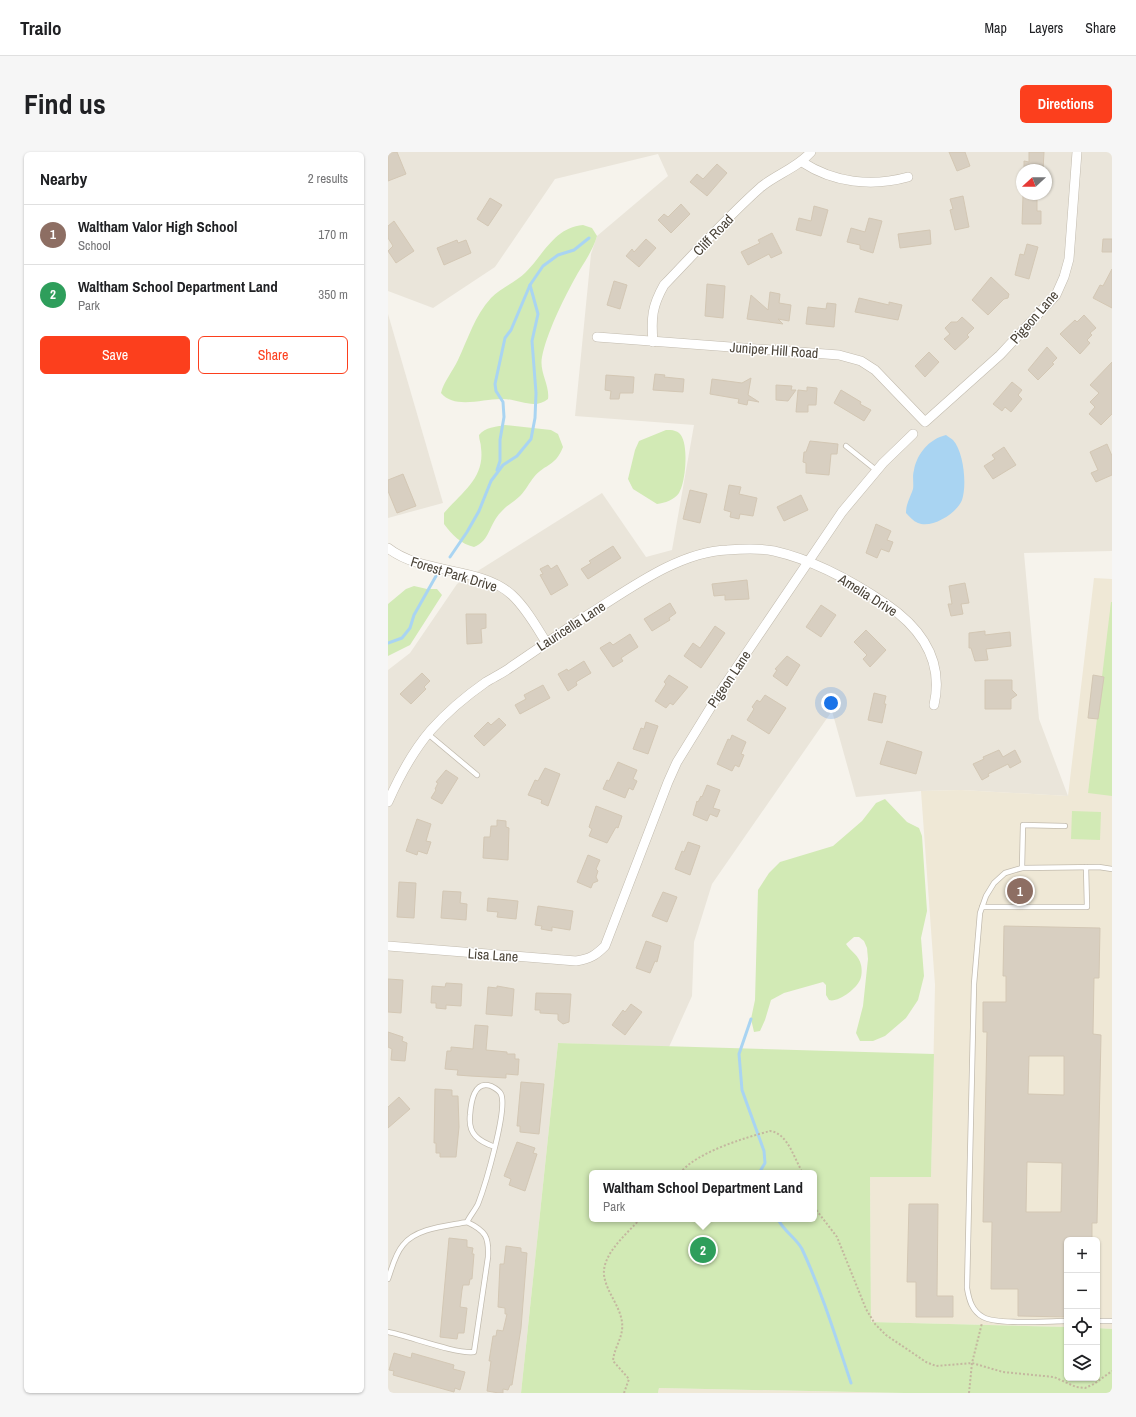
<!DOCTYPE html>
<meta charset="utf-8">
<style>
:root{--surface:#fff;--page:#f6f6f6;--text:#202124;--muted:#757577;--line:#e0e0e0;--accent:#fc3f1d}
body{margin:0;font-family:"Archivo Narrow",sans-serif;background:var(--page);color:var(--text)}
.controls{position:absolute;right:12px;bottom:12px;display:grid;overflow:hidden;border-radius:6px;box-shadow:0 1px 3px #0004}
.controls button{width:36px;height:36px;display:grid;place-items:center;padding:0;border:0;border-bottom:1px solid var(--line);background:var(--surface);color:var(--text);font:20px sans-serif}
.compass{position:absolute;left:628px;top:12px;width:36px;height:36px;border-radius:50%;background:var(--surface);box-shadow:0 1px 3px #0004;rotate:249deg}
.you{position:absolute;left:443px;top:551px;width:14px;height:14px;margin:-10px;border:3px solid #fff;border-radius:50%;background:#1a73e8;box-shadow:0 0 0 6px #1a73e833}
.badge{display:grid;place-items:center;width:26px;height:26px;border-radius:50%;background:var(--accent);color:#fff;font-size:13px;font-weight:700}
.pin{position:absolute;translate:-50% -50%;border:2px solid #fff;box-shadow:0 1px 4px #0006}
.popup{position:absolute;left:201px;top:1018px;width:228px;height:52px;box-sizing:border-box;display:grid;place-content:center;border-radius:6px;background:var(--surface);filter:drop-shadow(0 1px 3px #0005);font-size:13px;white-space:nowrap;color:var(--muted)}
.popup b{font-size:15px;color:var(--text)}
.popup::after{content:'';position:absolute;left:50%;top:100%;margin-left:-8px;border:8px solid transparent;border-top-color:var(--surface)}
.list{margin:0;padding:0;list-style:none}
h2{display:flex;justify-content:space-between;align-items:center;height:52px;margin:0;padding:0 16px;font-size:17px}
h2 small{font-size:13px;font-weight:400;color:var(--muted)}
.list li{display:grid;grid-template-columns:26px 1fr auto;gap:12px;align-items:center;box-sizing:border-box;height:60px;padding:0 16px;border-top:1px solid var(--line)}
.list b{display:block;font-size:15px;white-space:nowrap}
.list p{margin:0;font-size:13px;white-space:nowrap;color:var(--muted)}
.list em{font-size:13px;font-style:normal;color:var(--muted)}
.actions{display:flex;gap:8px;padding:12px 16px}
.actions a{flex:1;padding:9px 0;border:1px solid var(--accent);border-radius:6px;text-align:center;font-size:14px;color:var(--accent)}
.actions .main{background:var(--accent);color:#fff}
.icon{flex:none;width:22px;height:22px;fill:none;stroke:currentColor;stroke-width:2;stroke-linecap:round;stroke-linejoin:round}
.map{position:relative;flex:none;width:724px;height:1241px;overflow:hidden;border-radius:6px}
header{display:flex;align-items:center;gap:24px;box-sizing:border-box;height:56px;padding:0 20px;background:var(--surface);border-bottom:1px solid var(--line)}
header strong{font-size:19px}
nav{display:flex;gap:22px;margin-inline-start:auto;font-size:14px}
.intro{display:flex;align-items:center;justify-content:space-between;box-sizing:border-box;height:96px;padding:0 24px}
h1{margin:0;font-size:28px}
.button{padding:10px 18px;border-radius:6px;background:var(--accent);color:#fff;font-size:14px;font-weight:700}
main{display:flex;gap:24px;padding:0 24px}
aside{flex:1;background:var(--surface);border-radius:6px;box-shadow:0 1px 3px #0004}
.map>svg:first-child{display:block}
.residential{fill:#eae5da;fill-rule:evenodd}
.education{fill:#efe8d6}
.green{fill:#d2eab5;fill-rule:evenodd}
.water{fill:#a9d4f2}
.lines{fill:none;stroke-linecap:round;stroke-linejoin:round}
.stream{stroke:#a9d4f2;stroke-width:3}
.building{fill:#d8cfc1;stroke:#d3c7b4;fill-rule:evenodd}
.lane-casing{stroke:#c2bbae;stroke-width:6}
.street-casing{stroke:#c2bbae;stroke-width:10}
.path{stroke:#c4b79f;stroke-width:2;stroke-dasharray:2 2;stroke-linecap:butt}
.lane{stroke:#fff;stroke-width:4.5}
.street{stroke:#fff;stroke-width:9}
.labels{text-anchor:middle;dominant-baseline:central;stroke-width:3;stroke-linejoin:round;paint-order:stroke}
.street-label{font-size:14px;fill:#4b4439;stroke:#fff}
</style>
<header>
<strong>Trailo</strong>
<nav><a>Map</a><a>Layers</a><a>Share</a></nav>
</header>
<div class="intro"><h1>Find us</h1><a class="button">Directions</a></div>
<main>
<aside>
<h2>Nearby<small>2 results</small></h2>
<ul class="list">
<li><span class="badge" style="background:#8d6e63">1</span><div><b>Waltham Valor High School</b><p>School</p></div><em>170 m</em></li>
<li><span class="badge" style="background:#2e9e5b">2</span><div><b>Waltham School Department Land</b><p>Park</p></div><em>350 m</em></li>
</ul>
<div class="actions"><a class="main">Save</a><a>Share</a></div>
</aside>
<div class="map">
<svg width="724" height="1241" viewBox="0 0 724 1241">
<rect width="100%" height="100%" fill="#f6f3ec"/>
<g class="residential">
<path d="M0 0H724V399L636 401 651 567 680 644 573 638 533 639 468 645 444 559 324 732 306 790 304 844 281 895 170 891 133 1241H0V518L22 501 69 432 214 341 258 405 284 398 306 273 187 264 203 102 209 84 280 24 270 2 167 27 107 115 45 156 0 139ZM634 18H658V42H634Z"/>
<path d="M0 162 55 351 0 366Z"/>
</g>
<g class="education">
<path d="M706 426 724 427V1177L709 1176V1088H679V1175L483 1170 482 1025 543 1024 547 833 533 639 573 638 680 644Z"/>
<path d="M271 1236 516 1241H270Z"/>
</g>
<g class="green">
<path d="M195 73 204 76 209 84C204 101 194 113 186 128 174 150 159 181 154 205 151 220 162 233 160 247 147 258 130 247 115 247 97 246 67 258 53 241 56 229 65 219 70 208 80 187 87 163 103 146 113 136 128 130 138 120 155 103 167 75 195 73Z"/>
<path d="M117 273 163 278 170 282 175 295C167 315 158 311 146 325 141 331 138 338 132 344 126 350 118 354 113 360 101 372 102 389 86 395 73 392 64 383 56 372V361C74 340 97 326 93 296 93 291 91 288 91 283 98 275 107 275 117 273Z"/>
<path d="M278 278C284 278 291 278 294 285 300 297 298 329 291 341 286 348 277 351 269 352L245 337 240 327 247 298 251 289Z"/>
<path d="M26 434 39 437H49L54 443 22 493 0 504V452L18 437Z"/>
<path d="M723 450H724V644L700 641Z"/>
<path d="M497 647 519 670 531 676 534 684 539 759 533 786 536 824 530 848 518 866 497 884 485 889H472L468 881 475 854 480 807 479 796 476 789 471 785H466L458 792C463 800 471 803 473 813 474 817 474 824 472 828 468 837 450 851 441 848L438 843V833L435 830 396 841 383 848 377 868 372 879 366 880 363 867 367 848 370 738 381 721 392 710 445 694 474 669 488 651Z"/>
<path d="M684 659 713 660 712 688 683 687Z"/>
<path d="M170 891 546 902 543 1025H482L483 1170 679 1175V1226H709V1176L724 1177V1241H516L271 1236 270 1241H133ZM204 1021H426V1067H204Z"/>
</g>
<path class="water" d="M558 283C560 285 563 286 565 288 576 300 579 334 574 348 569 361 544 377 530 371 525 369 522 365 518 361 518 352 522 346 525 337 526 331 524 325 526 318 529 302 541 287 558 283Z"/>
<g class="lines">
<g class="stream">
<path d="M109 318 112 309V288L116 265 115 250 108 239 107 232 117 186 123 178 142 133"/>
<path d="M62 405 79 380 91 359 103 329 115 313 129 304 143 287 147 266 148 241 144 189 150 162 142 133 155 114 170 103 186 98 201 86"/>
<path d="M0 491 14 486 22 476 26 463 48 424"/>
<path d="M363 867 351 902 354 938 376 999 377 1011 371 1021"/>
<path d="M392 1067 391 1069C397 1080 408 1086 414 1097 434 1140 448 1186 463 1231"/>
</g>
</g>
<g class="building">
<path d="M0 0H9L18 22 0 29Z"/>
<path d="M561 0H577L582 14 569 19Z"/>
<path d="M641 0H656L655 18H636V9L641 10Z"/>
<path d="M329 12 339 21 319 44 302 30 309 22 315 27Z"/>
<path d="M575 44 581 75 567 78 562 58 565 57 562 47Z"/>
<path d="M635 44 649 45V59H653V72H634Z"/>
<path d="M102 46 114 53 100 74 89 67Z"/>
<path d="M293 52 302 62 283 81 270 68 276 62 280 65Z"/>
<path d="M426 54 440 58 433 84 408 78 411 66 423 69Z"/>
<path d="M481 66 494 69 485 101 472 97V93L459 90 463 76 477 80Z"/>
<path d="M6 69 26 99 8 111 0 99 5 94 0 86V74Z"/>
<path d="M542 78 543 92 512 96 510 82Z"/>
<path d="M384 81 394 101 383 106 381 102 360 113 353 100 372 91 370 88Z"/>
<path d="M258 87 268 96 251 115 238 104 244 97 246 100Z"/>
<path d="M715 87H724V100H714Z"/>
<path d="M69 88 70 91 78 88 83 101 56 113 49 96Z"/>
<path d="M639 92 650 95 641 127 627 123 632 102 636 103Z"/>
<path d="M724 117V156L705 146 712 133 715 134Z"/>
<path d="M603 125 621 142 620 146 616 147 600 163 584 148Z"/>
<path d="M226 129 239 133 232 157 219 153Z"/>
<path d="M319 132 337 134 335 166 317 164Z"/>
<path d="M382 140 392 142 391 151 403 153 401 169 390 167 395 172 359 167 363 143 380 158Z"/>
<path d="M471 146 501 153V150L514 153 510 168 467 160Z"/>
<path d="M439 151 448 152 446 175 418 172 420 155 438 157Z"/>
<path d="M696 163 708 176 702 181 704 183 699 188 702 191 692 202 672 182 687 168 689 170Z"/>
<path d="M574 165 586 176 579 183 581 185 567 198 556 187 562 182 557 176 563 170H569Z"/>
<path d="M659 195 669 206 664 211 666 212 650 228 640 218Z"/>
<path d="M541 200 551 210 537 225 527 214Z"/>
<path d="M724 210V262L713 273 701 262 707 255 702 250 711 241 702 233Z"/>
<path d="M267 222 277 223 276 225 296 227 295 240 265 238Z"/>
<path d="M218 223 246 225 245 241H232L231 247H222L223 239 217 238Z"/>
<path d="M363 226 360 243 371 250 360 248 359 253 350 251 351 247 322 242 324 227 354 231Z"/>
<path d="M624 230 634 238 630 243 634 247 623 260 617 255 614 259 605 252Z"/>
<path d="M388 233 404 234 403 238H408L400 249 388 248Z"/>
<path d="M419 235 429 236 428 253H420V260H408L410 238 419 239Z"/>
<path d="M453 238 473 250 472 252 483 258 476 269 446 251Z"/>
<path d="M422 289 450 292 449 302H443L441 323 418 321V311L415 310 416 300H418Z"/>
<path d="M719 292 724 304V323L708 330 703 321 710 318 702 300Z"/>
<path d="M616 295 628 313 605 327 596 314 607 307 604 303Z"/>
<path d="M15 322 28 354 9 361 0 339V328Z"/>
<path d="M341 333 353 335 351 342 369 346 365 364 352 362 351 367 342 365 343 360 336 358Z"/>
<path d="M302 338 319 342 312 371 295 367Z"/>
<path d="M413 343 420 358 396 369 389 355Z"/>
<path d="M488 372 503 379 499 388 505 390 501 400 493 397 489 406 478 401Z"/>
<path d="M225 394 233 406 200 427 193 417 203 411 201 409Z"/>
<path d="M160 413 163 417 169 413 180 433 163 443 152 423 155 422 152 417Z"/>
<path d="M359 428 361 447 337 448V443L326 444 324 432Z"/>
<path d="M577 431 581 451 573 452 575 462 563 464 560 452H564L561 434Z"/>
<path d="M282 451 288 461 281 466 282 468 264 479 256 467Z"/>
<path d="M433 453 448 463 433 485 418 475Z"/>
<path d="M78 462H98V476L93 477 94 491 79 492Z"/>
<path d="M327 474 337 481 313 516 296 504 305 491 312 496Z"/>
<path d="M478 478 498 498 482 515 475 507 479 503 466 490Z"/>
<path d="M597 479V483L622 480 623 494 598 497 600 508 587 509 583 496H581V481Z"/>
<path d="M242 482 250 495 233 506 235 509 225 515 212 496 222 490 225 493Z"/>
<path d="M399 504 412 513 399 534 385 524 389 518 387 517Z"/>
<path d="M196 509 203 521 188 530 189 533 180 539 170 522 179 517 180 519Z"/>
<path d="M34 521 42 529 36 535 38 537 23 552 12 542Z"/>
<path d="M281 523 300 535 285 553 282 551 278 556 267 549 278 532 276 530Z"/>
<path d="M705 523 716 525 710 567 700 566Z"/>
<path d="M597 528H624V538L629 543 623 547V557H597Z"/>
<path d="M155 533 162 546 132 562 127 553 138 547 136 543Z"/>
<path d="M486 541 498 544 496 552H498L494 571 480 568Z"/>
<path d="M377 543 398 556 381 582 359 568 366 557 364 555 369 548 372 550Z"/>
<path d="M111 566 118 573 96 594 86 584 100 570 103 573Z"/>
<path d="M258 570 270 574 260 602 245 597 253 576 256 577Z"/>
<path d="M344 583 358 590 353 602 356 603 351 615 347 613 344 619 329 612 340 587 342 588Z"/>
<path d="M499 589 534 600 528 622 492 612Z"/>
<path d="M611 598 615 605 627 598 633 610 622 616 620 612 600 622 601 624 594 628 585 612 596 607 595 605Z"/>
<path d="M230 610 249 618 245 627 249 629 245 638 241 636 237 646 215 637 219 628 221 629Z"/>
<path d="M157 616 172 622 160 654 153 651 154 648 140 643 147 628 150 629Z"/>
<path d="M58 618 70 626 54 652 43 646 48 638 47 637 50 631 48 630Z"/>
<path d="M319 633 332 638 325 656 332 658 329 665 322 662 319 669 305 663 309 649 310 650 313 644 314 645Z"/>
<path d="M208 654 234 664 230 676 228 675 219 691 201 684 204 677 201 675Z"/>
<path d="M29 667 43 672 38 689 43 690 39 702 30 699 29 703 18 699Z"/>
<path d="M109 668 118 669V675L121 676 120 708 95 706 96 685H102L103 674H109Z"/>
<path d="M300 690 312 694 302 723 287 717 294 699 296 700Z"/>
<path d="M200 703 212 708 208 717 210 719 208 725 210 729 205 731 203 736 189 730Z"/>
<path d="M11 730 28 731 26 766 9 765Z"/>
<path d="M55 739 73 740 72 751 79 752 78 768 53 766Z"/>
<path d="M275 740 289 745 279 770 264 764Z"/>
<path d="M100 746 130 749 128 767 109 765 110 760 99 759Z"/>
<path d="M150 754 185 759 182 778 164 775V779L153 777 154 774 147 773Z"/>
<path d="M616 774 712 776 711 826H706L705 882 713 883 709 1071H704V1088H679V1165L630 1164V1137H603L604 1070H595L599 880H595V850H618V824H615ZM641 904H676V943L640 942ZM639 1010 674 1011 673 1060H638Z"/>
<path d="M258 789 273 794 269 810 267 809 262 821 248 816Z"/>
<path d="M0 827 15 828 13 861 0 860Z"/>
<path d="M58 831 74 832 73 854 58 853V857L48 856V851H43L44 834 57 835Z"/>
<path d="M109 834 126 837 124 864 98 862 100 835 109 836Z"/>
<path d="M148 841 183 842 181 870 175 872 170 868V862L152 861V858H147Z"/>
<path d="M243 852 254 860 237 883 224 873 235 858 237 860Z"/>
<path d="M87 873 100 874 98 898 119 900V902H127V907H131L130 923 118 922V926L82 924 69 923 70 918 57 917 59 899H63V895L85 897Z"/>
<path d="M0 880 15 885 14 889 19 891 17 909 3 908 4 897 0 895Z"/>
<path d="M133 930 156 932 151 982 132 980V974H129Z"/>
<path d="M47 937 64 938V944H70L71 975 68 1005H52V1001H48V991H46Z"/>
<path d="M11 945 22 957 0 976V955Z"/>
<path d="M129 990 147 996 145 1001 149 1002 137 1039 121 1033 123 1027 116 1024Z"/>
<path d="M521 1052H550L549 1144H565V1165H528V1130H519Z"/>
<path d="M61 1086 79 1088V1095L85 1096 84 1102H86L84 1127H82L81 1133H75L74 1138 72 1155 79 1156 76 1181H70L69 1187 52 1185Z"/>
<path d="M118 1094 133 1096V1100L139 1101 133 1176 124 1233H122L120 1238 115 1237V1241H111L99 1239 103 1209H101L105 1184H108L109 1178 115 1179 119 1162H117V1156L110 1155 112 1112H116Z"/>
<path d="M6 1201 23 1206 24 1201 66 1213 65 1217 77 1220 72 1238 67 1236 66 1240 5 1223 6 1219 1 1218Z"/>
</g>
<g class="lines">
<g class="lane-casing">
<g id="lane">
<path d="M458 294 488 318"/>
<path d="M40 582 89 623"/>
<path d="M634 716 635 673 677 674"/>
<path d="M594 755H699L698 715"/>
<path d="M0 1127C4 1116 7 1102 15 1093 28 1076 59 1074 79 1070 82 1064 87 1058 90 1052 97 1034 120 957 113 942 111 938 107 936 103 934 86 928 83 950 82 963 80 982 90 989 107 995"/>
<path d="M679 1169C661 1169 609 1173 595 1165 584 1159 581 1148 579 1136L586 832 592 761 598 744 606 731 617 721 634 716 711 715 724 717"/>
<path d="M709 1169H724"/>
<path d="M0 1180C21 1184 67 1202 86 1200L100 1105C101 1085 98 1079 79 1070"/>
</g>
</g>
<g class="street-casing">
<g id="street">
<path d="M414 10C446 31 484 35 520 25"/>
<path d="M209 185 451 203 473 209 487 218 537 270 612 203 668 143 676 125 681 107 689 0"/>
<path d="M265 190C263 166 264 154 276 133 308 100 339 65 373 35 389 22 409 16 423 0"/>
<path d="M0 396C34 423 93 414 124 443 138 456 148 474 158 490"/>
<path d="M0 650C11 625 25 599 43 578 59 560 78 544 98 530 106 525 115 521 123 515 148 498 173 481 198 464 239 439 289 400 339 398 353 397 372 396 386 399 426 408 464 429 498 452 533 476 556 509 546 553"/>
<path d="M0 794 188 809C202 807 208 803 217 794L280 630 289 610 334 537 454 360 495 311 525 282"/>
</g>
</g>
<g class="path">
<path d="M292 1021C309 1000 356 986 382 979 400 981 406 1007 415 1021"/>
<path d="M426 1055 449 1085 478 1157 487 1172 498 1183 538 1210 548 1214 584 1211 615 1220 666 1225 688 1235 697 1236 706 1232 724 1219"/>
<path d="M236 1241 241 1227 225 1209C226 1195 236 1185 234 1170 232 1155 221 1143 217 1128 210 1105 238 1083 252 1067"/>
<path d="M581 1241 584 1211 594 1171"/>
</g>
<use href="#lane" class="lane"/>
<use href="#street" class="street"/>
</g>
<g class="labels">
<g class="street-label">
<text transform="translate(325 83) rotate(-46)">Cliff Road</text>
<text transform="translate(646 165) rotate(-49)">Pigeon Lane</text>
<text transform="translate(386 198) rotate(4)">Juniper Hill Road</text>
<text transform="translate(66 422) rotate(17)">Forest Park Drive</text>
<text transform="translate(480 443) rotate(32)">Amelia Drive</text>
<text transform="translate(183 474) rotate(-33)">Lauricella Lane</text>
<text transform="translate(341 527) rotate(-56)">Pigeon Lane</text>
<text transform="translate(105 803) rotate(4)">Lisa Lane</text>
</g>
</g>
</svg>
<div class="controls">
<button>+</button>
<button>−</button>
<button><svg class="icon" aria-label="locate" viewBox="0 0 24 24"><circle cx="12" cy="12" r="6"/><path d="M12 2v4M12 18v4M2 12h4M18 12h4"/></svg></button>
<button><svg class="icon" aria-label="layers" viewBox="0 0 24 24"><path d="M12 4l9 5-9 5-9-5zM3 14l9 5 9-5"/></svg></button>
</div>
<svg class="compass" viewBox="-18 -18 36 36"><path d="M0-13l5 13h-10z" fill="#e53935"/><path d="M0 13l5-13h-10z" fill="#757577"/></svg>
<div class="you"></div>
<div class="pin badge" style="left:632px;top:739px;background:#8d6e63">1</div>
<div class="pin badge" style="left:315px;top:1098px;background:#2e9e5b">2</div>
<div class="popup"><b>Waltham School Department Land</b>Park</div>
</div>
</main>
